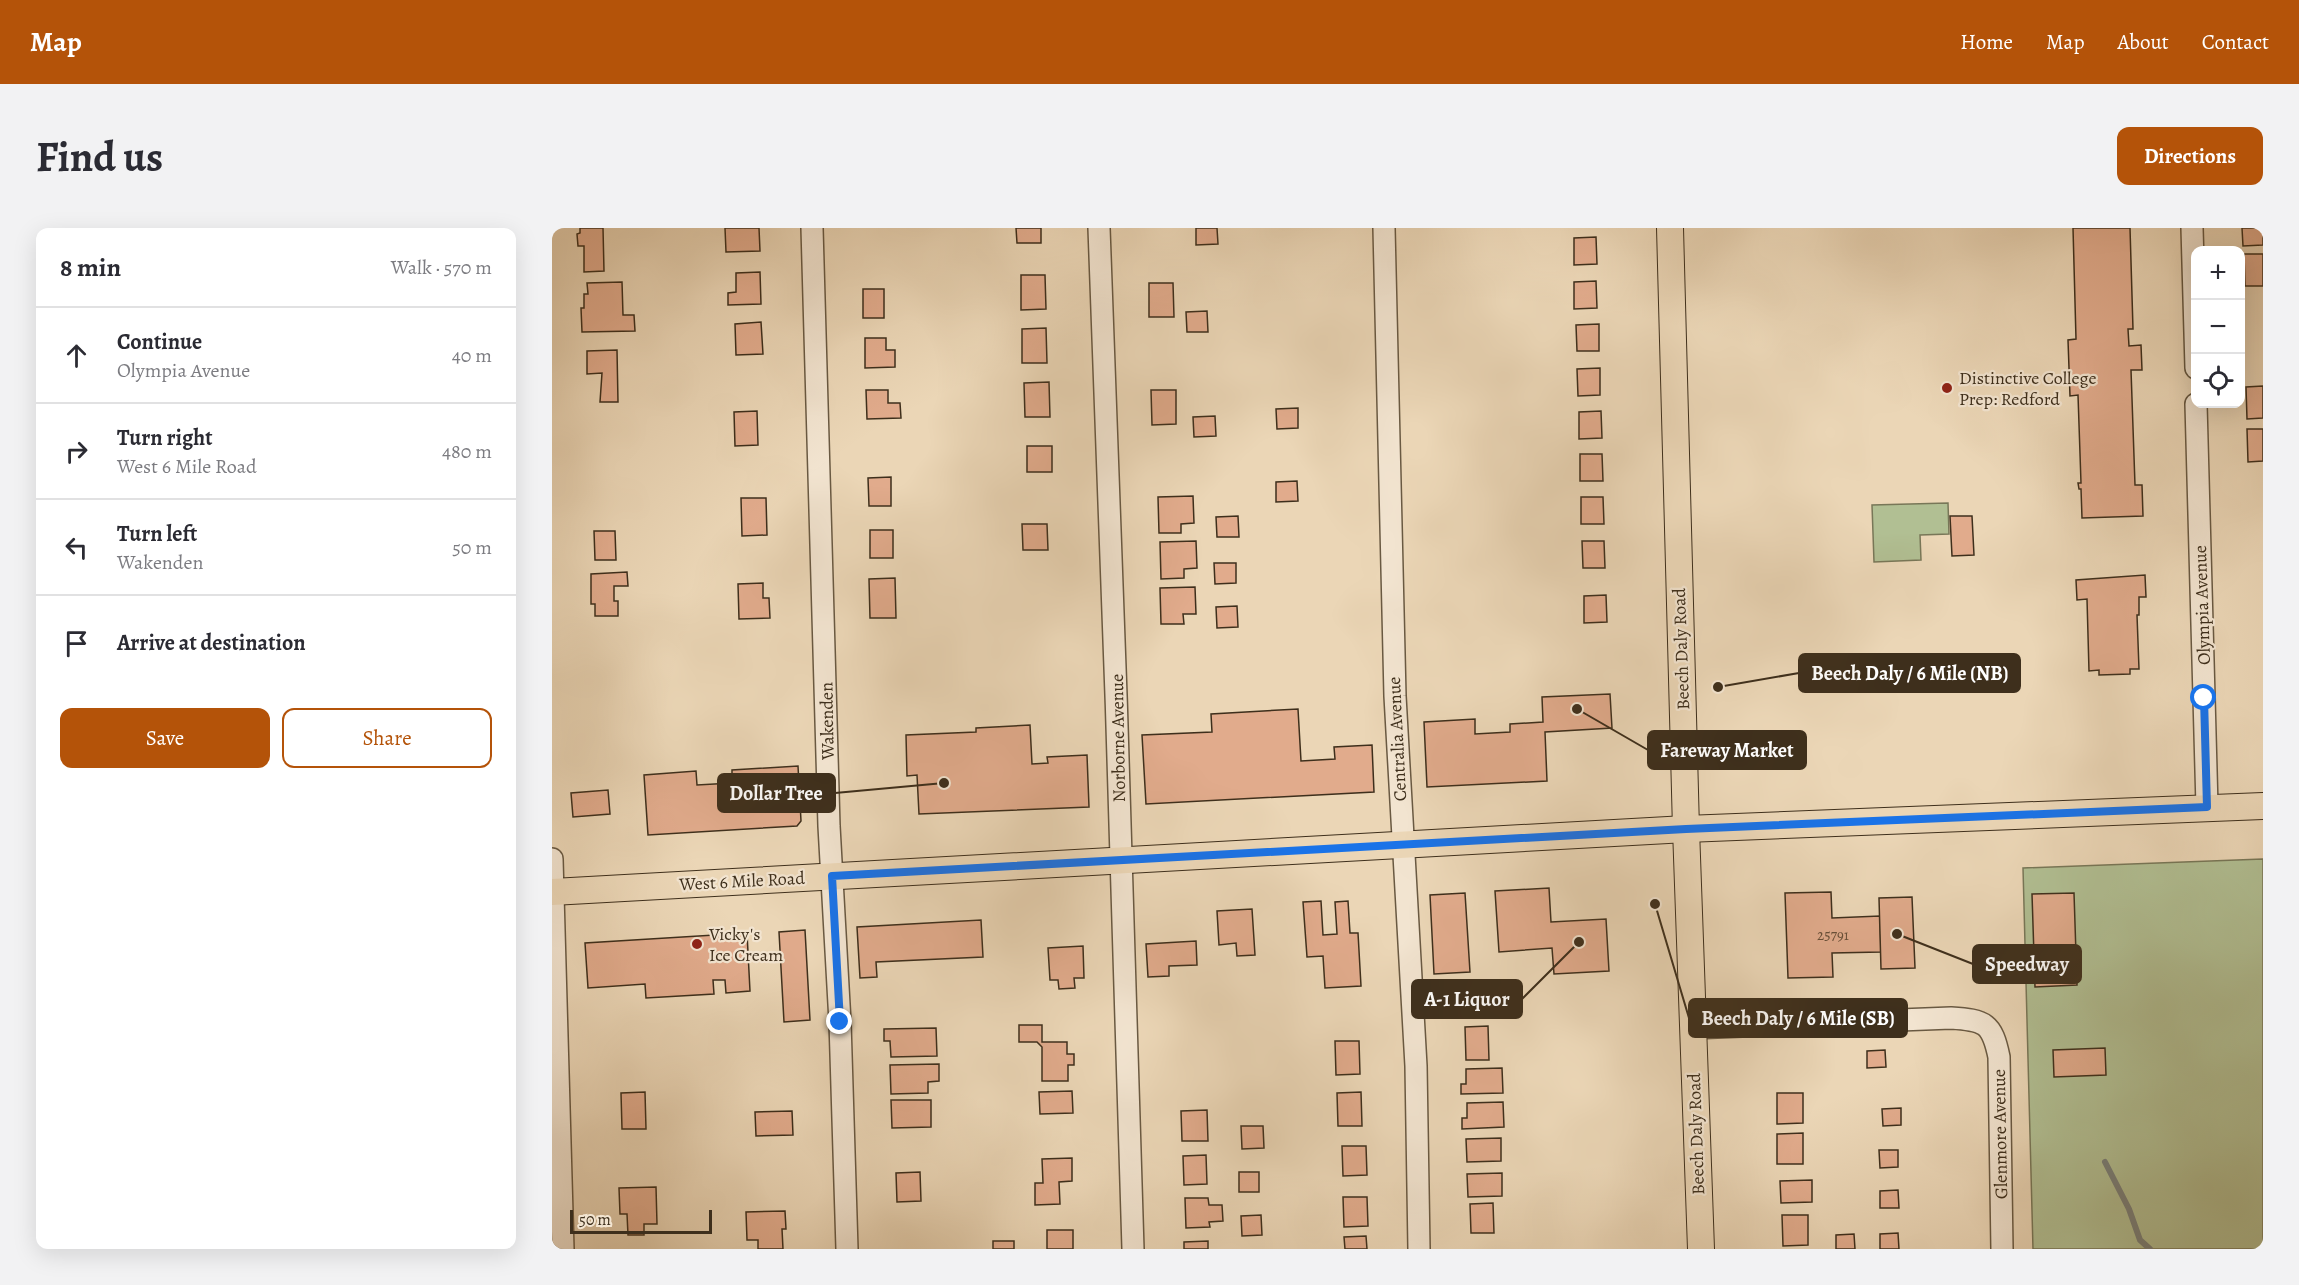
<!DOCTYPE html>
<meta charset="utf-8">
<style>
:root{--surface:#fff;--page:#f2f2f3;--text:#2b2b33;--muted:#7c7c81;--line:#e1e1e2;--accent:#b45309}
body{margin:0;font-family:Alegreya,serif;background:var(--page);color:var(--text)}
.controls{position:absolute;right:18px;top:18px;display:grid;overflow:hidden;border-radius:12px;box-shadow:0 6px 24px #0002}
.controls button{width:54px;height:54px;display:grid;place-items:center;padding:0;border:0;border-bottom:2px solid var(--line);background:var(--surface);color:var(--text);font:30px sans-serif}
.scale{position:absolute;left:18px;bottom:15px;width:142px;box-sizing:border-box;padding-left:6px;border:3px solid #3e2f1c;border-top:0;font-size:16px;line-height:21px;white-space:nowrap;color:#3e2f1c;-webkit-text-stroke:4px #f2e4d0;paint-order:stroke}
.stop{position:absolute;width:18px;height:18px;margin:-14px;border:4px solid #1a73e8;border-radius:50%;background:#fff}
.stop.end{background:#1a73e8;border-color:#fff;box-shadow:0 2px 6px #0008}
.list{margin:0;padding:0;list-style:none}
h2{display:flex;justify-content:space-between;align-items:center;height:78px;margin:0;padding:0 24px;font-size:26px}
h2 small{font-size:20px;font-weight:400;color:var(--muted)}
.list li{display:grid;grid-template-columns:39px 1fr auto;gap:18px;align-items:center;box-sizing:border-box;height:96px;padding:0 24px;border-top:2px solid var(--line)}
.list b{display:block;font-size:22px;white-space:nowrap}
.list p{margin:0;font-size:20px;white-space:nowrap;color:var(--muted)}
.list em{font-size:20px;font-style:normal;color:var(--muted)}
.actions{display:flex;gap:12px;padding:18px 24px}
.actions a{flex:1;padding:14px 0;border:2px solid var(--accent);border-radius:12px;text-align:center;font-size:21px;color:var(--accent)}
.actions .main{background:var(--accent);color:#fff}
.icon{flex:none;width:33px;height:33px;fill:none;stroke:currentColor;stroke-width:2;stroke-linecap:round;stroke-linejoin:round}
.map{position:relative;flex:none;width:1711px;height:1021px;overflow:hidden;border-radius:12px}
header{display:flex;align-items:center;gap:36px;box-sizing:border-box;height:84px;padding:0 30px;background:var(--accent);color:#fff}
header strong{font-size:28px}
nav{display:flex;gap:33px;margin-inline-start:auto;font-size:21px}
.intro{display:flex;align-items:center;justify-content:space-between;box-sizing:border-box;height:144px;padding:0 36px}
h1{margin:0;font-size:42px}
.button{padding:15px 27px;border-radius:12px;background:var(--accent);color:#fff;font-size:21px;font-weight:700}
main{display:flex;gap:36px;padding:0 36px}
aside{flex:1;background:var(--surface);border-radius:12px;box-shadow:0 6px 24px #0002}
.map>svg:first-child{display:block}
.green{fill:#b1bf93;stroke:#787758;stroke-width:1.5}
.lines{fill:none;stroke-linecap:round;stroke-linejoin:round}
.stream{stroke:#78807b;stroke-width:6}
.building{fill:#e1ab8c;stroke:#3e2f1c;stroke-width:1.5}
.minor-casing{stroke:#695942;stroke-width:24}
.major-casing{stroke:#3e2f1c;stroke-width:28}
.minor{stroke:#f2e4d0;stroke-width:21}
.major{stroke:#ebd6b6;stroke-width:26}
.route{stroke:#1a73e8;stroke-width:8}
.poi-dot{fill:#8f2418;stroke:#f2e4d0;stroke-width:2}
.labels{text-anchor:middle;dominant-baseline:central;stroke-width:4.5;stroke-linejoin:round;paint-order:stroke}
.number-label{font-size:15px;fill:#674e38}
.poi-label{font-size:18px;fill:#3e2f1c;stroke:#f2e4d0;text-anchor:start}
.street-label{font-size:18px;fill:#3e2f1c;stroke:#f2e4d0}
.leader{fill:none;stroke:#3e2f1c;stroke-width:2}
.callout-dot{fill:#3e2f1c;stroke:#f2e4d0;stroke-width:2}
.callout{fill:#3e2f1c;stroke:#3e2f1c;stroke-width:2}
.callout-label{font-size:20px;text-anchor:middle;font-weight:bold;fill:#fff}
</style>
<header>
<strong>Map</strong>
<nav><a>Home</a><a>Map</a><a>About</a><a>Contact</a></nav>
</header>
<div class="intro"><h1>Find us</h1><a class="button">Directions</a></div>
<main>
<aside>
<h2>8 min<small>Walk · 570 m</small></h2>
<ul class="list">
<li><svg class="icon" aria-label="ahead" viewBox="0 0 24 24"><path d="M12 20V5M6 11l6-6 6 6"/></svg><div><b>Continue</b><p>Olympia Avenue</p></div><em>40 m</em></li>
<li><svg class="icon" aria-label="right" viewBox="0 0 24 24"><path d="M7 20v-9h11M14 6l5 5-5 5"/></svg><div><b>Turn right</b><p>West 6 Mile Road</p></div><em>480 m</em></li>
<li><svg class="icon" aria-label="left" viewBox="0 0 24 24"><path d="M17 20v-9H6M10 6l-5 5 5 5"/></svg><div><b>Turn left</b><p>Wakenden</p></div><em>50 m</em></li>
<li><svg class="icon" aria-label="arrive" viewBox="0 0 24 24"><path d="M6 21V4h12l-3 4 3 4H6"/></svg><div><b>Arrive at destination</b></div></li>
</ul>
<div class="actions"><a class="main">Save</a><a>Share</a></div>
</aside>
<div class="map">
<svg width="1711" height="1021" viewBox="0 0 1711 1021">
<rect width="100%" height="100%" fill="#ebd6b6"/>
<filter id="stains"><feTurbulence type="fractalNoise" baseFrequency=".00333" numOctaves="4"/><feColorMatrix values="0 0 0 0 .2 0 0 0 0 .09 0 0 0 0 .02 0 0 0 .5 -.17"/></filter>
<radialGradient id="worn" r=".72"><stop offset=".6" stop-color="#630" stop-opacity="0"/><stop offset="1" stop-color="#630" stop-opacity=".3"/></radialGradient>
<g class="green">
<path d="M1396 275 1397 306 1368 307 1369 332 1322 334 1320 277Z"/>
<path d="M1711 631V1021H1481L1471 640Z"/>
</g>
<g class="lines">
<path class="stream" d="M1553 934 1577 981 1588 1012 1598 1021"/>
</g>
<g class="building">
<path d="M28 0H51L52 43 32 44V18H26L25 6 28 5Z"/>
<path d="M173 0H207L208 23 174 24Z"/>
<path d="M464 0H489V15H465Z"/>
<path d="M644 0H665L666 16 644 17Z"/>
<path d="M1521 0H1578L1581 101H1576L1577 118 1589 117 1590 142H1579L1583 257H1590L1591 288 1530 290 1529 261H1527L1526 255H1529L1526 167 1518 168 1516 112 1524 111Z"/>
<path d="M1690 0H1711V17L1691 18Z"/>
<path d="M1044 9 1045 36 1022 37V10Z"/>
<path d="M1692 26H1711V58H1693Z"/>
<path d="M208 44 209 76 176 77V65L184 64V45Z"/>
<path d="M469 47H493L494 81 469 82Z"/>
<path d="M1044 53 1045 80 1022 81V54Z"/>
<path d="M70 54 71 87H82L83 103 30 104 29 80H32V66H36L35 55Z"/>
<path d="M597 55H621L622 89H597Z"/>
<rect x="311" y="61" width="21" height="29"/>
<path d="M655 83 656 104H635L634 84Z"/>
<path d="M209 94 211 126 184 127 183 96Z"/>
<path d="M1047 96V123H1025L1024 97Z"/>
<path d="M494 100 495 135H470V101Z"/>
<path d="M313 110H334V122H343V139L313 140Z"/>
<path d="M65 122 66 174H48L50 145 35 146V123Z"/>
<path d="M1048 140V167L1026 168 1025 141Z"/>
<path d="M497 154 498 189H473L472 155Z"/>
<path d="M1711 158V190L1695 191 1694 159Z"/>
<path d="M314 162H336V175H348L349 190 315 191Z"/>
<path d="M599 162H624V196L600 197Z"/>
<path d="M746 180V200L725 201 724 181Z"/>
<path d="M205 183 206 217 183 218 182 184Z"/>
<path d="M1049 183 1050 210 1027 211V184Z"/>
<path d="M663 188 664 208 642 209 641 189Z"/>
<path d="M1695 201H1711V233L1696 234Z"/>
<rect x="475" y="218" width="25" height="26"/>
<path d="M1028 226H1050L1051 253H1028Z"/>
<path d="M339 249V278H317L316 250Z"/>
<path d="M745 253 746 273 724 274V254Z"/>
<path d="M641 268 642 295 629 296V305H607L606 269Z"/>
<path d="M1029 269H1051L1052 296H1029Z"/>
<path d="M189 270H214L215 307 190 308Z"/>
<path d="M686 288 687 309H665L664 289Z"/>
<path d="M1398 288H1420L1422 327 1400 328Z"/>
<path d="M470 296H495L496 322H471Z"/>
<rect x="318" y="302" width="23" height="28"/>
<path d="M42 303H63L64 332H43Z"/>
<path d="M644 313 645 340 632 341V350L609 351 608 314Z"/>
<path d="M1030 313H1052L1053 340H1031Z"/>
<path d="M662 335H684V355L663 356Z"/>
<path d="M75 344 76 358H62V373H66V388H43V376H39V346Z"/>
<path d="M1593 347 1594 369H1587V387H1585L1587 441H1578V446L1547 447V442L1537 443 1535 371 1525 372 1524 352Z"/>
<path d="M343 350 344 390H318L317 351Z"/>
<path d="M211 355V370H217L218 390 187 391 186 356Z"/>
<path d="M643 359 644 386H631L632 396H609L608 360Z"/>
<path d="M1054 367 1055 394 1032 395V368Z"/>
<path d="M685 378 686 399 665 400 664 379Z"/>
<path d="M1058 466 1060 500 993 504 995 553 875 559 872 494 923 491V506L958 504V496L991 494 990 469Z"/>
<path d="M746 481 749 533 783 531 782 519 820 517 822 564 594 576 590 507 660 504 659 486Z"/>
<path d="M478 497 480 536 496 535 495 529 535 527 537 579 367 586 365 547 355 548 354 507 424 504V500Z"/>
<path d="M246 538 249 593 245 598 96 607 92 547 144 543 145 557 180 555V542Z"/>
<path d="M56 562 58 586 21 589 19 565Z"/>
<path d="M997 660 999 694 1054 691 1057 743 1002 746 1000 720 947 724 943 663Z"/>
<path d="M1279 664 1280 690 1328 688 1329 724 1280 725 1281 749 1236 750 1233 665Z"/>
<path d="M913 665 918 744 882 746 878 667Z"/>
<path d="M1522 665 1525 757 1483 759 1480 666Z"/>
<path d="M1360 669 1363 740 1329 741 1327 670Z"/>
<path d="M769 673 771 707 785 706 783 674 796 673 798 705H806L809 758 773 760 771 728 755 729 751 674Z"/>
<path d="M700 681 703 727 685 728 684 715 667 717 665 683Z"/>
<path d="M429 692 431 729 324 734 325 749 308 750 305 699Z"/>
<path d="M253 702 258 792 232 794 227 704Z"/>
<path d="M195 705 198 763 174 765 173 752H161L162 766 94 770 93 756 36 760 33 715Z"/>
<path d="M644 713 645 737 617 738V748L596 749 594 716Z"/>
<path d="M531 718 532 750H522L523 760 507 761 506 752H498L496 720Z"/>
<path d="M467 797H490V814H515V826H522V837H516V853H490V819L485 814H467Z"/>
<path d="M936 798 937 832H914L913 799Z"/>
<path d="M384 800 385 828 339 829 338 813H332V801Z"/>
<path d="M783 813H807L808 846 784 847Z"/>
<path d="M1553 820 1554 847 1502 849 1501 822Z"/>
<path d="M1333 822 1334 839 1315 840V823Z"/>
<path d="M387 836V853L376 854V865L339 866 338 837Z"/>
<path d="M950 840 951 865 909 866V856H914V841Z"/>
<path d="M520 863 521 885 488 886 487 864Z"/>
<path d="M93 864 94 901H70L69 865Z"/>
<path d="M809 864 810 898H786L785 865Z"/>
<path d="M1225 865H1251V895L1225 896Z"/>
<path d="M339 872H379V899L340 900Z"/>
<path d="M951 874 952 899 910 901V890H915V875Z"/>
<path d="M1349 880V897L1331 898 1330 881Z"/>
<path d="M655 882 656 913H630L629 883Z"/>
<path d="M240 883 241 907 204 908 203 884Z"/>
<path d="M689 898H711L712 920 690 921Z"/>
<path d="M1251 905V936H1225V906Z"/>
<path d="M949 910V933L915 934 914 911Z"/>
<path d="M790 918H814L815 947 791 948Z"/>
<path d="M1327 922H1346V939L1328 940Z"/>
<path d="M654 927 655 956 632 957 631 928Z"/>
<path d="M520 930V953L507 954 508 976 483 977V955H491L490 931Z"/>
<path d="M368 944 369 973 345 974 344 945Z"/>
<rect x="687" y="944" width="20" height="20"/>
<path d="M950 945V968L916 969 915 946Z"/>
<path d="M1260 952V974L1229 975 1228 953Z"/>
<path d="M104 959 105 996H92V1007H76L75 986H68L67 960Z"/>
<path d="M1346 962 1347 980H1328V963Z"/>
<path d="M791 969H815L816 998 792 999Z"/>
<path d="M633 970H656L657 977H670L671 993 657 994 658 999 634 1000Z"/>
<path d="M941 975 942 1005H919L918 976Z"/>
<path d="M233 983 234 1001H230L231 1021H206V1012H195L194 984Z"/>
<path d="M709 987 710 1007 690 1008 689 988Z"/>
<path d="M1230 987H1256V1017L1231 1018Z"/>
<rect x="495" y="1002" width="26" height="19"/>
<path d="M1346 1005 1347 1021H1328V1006Z"/>
<path d="M1302 1006 1303 1021H1284V1007Z"/>
<path d="M814 1008 815 1021H793L792 1009Z"/>
<rect x="441" y="1013" width="21" height="8"/>
<path d="M656 1013V1021H632V1014Z"/>
</g>
<g class="lines">
<g class="minor-casing">
<g id="minor">
<path d="M260 0 277 598 288 794 295 1021"/>
<path d="M547 0C560 340 572 681 581 1021"/>
<path d="M832 0 843 468 864 838 867 1021"/>
<path d="M1640 0 1644 140"/>
<path d="M1644 176 1655 579"/>
<path d="M0 631 11 1021"/>
<path d="M1140 800 1399 790C1433 792 1440 795 1447 829L1450 1021"/>
</g>
</g>
<g class="major-casing">
<g id="major">
<path d="M1118 0 1134 601 1149 1021"/>
<path d="M0 664 1134 601 1711 578"/>
</g>
</g>
<use href="#minor" class="minor"/>
<use href="#major" class="major"/>
</g>
<g class="lines">
<path class="route" d="M288 794 280 648 1134 601 1655 579 1652 470"/>
</g>
<g class="poi-dot">
<circle cx="1395" cy="160" r="6"/>
<circle cx="145" cy="716" r="6"/>
</g>
<g class="labels">
<g class="number-label">
<text x="1281" y="707">25791</text>
</g>
<g class="poi-label">
<text x="1407" y="150">Distinctive College<tspan x="1407" dy="21">Prep: Redford</tspan></text>
<text x="157" y="706">Vicky's<tspan x="157" dy="21">Ice Cream</tspan></text>
</g>
<g class="street-label">
<text transform="translate(1650 377) rotate(-92)">Olympia Avenue</text>
<text transform="translate(1129 421) rotate(-92)">Beech Daly Road</text>
<text transform="translate(275 493) rotate(-91)">Wakenden</text>
<text transform="translate(566 510) rotate(-91)">Norborne Avenue</text>
<text transform="translate(845 511) rotate(-93)">Centralia Avenue</text>
<text transform="translate(190 653) rotate(-3)">West 6 Mile Road</text>
<text transform="translate(1144 906) rotate(-92)">Beech Daly Road</text>
<text transform="translate(1448 906) rotate(-91)">Glenmore Avenue</text>
</g>
</g>
<path class="leader" d="M1166 459L1247 445M1025 481L1096 522M392 555L283 565M1345 706L1421 736M1027 714L970 771M1103 676L1137 790"/>
<g class="callout-dot">
<circle cx="1166" cy="459" r="6"/>
<circle cx="1025" cy="481" r="6"/>
<circle cx="392" cy="555" r="6"/>
<circle cx="1345" cy="706" r="6"/>
<circle cx="1027" cy="714" r="6"/>
<circle cx="1103" cy="676" r="6"/>
</g>
<g class="callout">
<rect x="1247" y="426" width="221" height="38" rx="6"/>
<rect x="1096" y="503" width="158" height="38" rx="6"/>
<rect x="166" y="546" width="117" height="38" rx="6"/>
<rect x="1421" y="717" width="108" height="38" rx="6"/>
<rect x="860" y="752" width="110" height="38" rx="6"/>
<rect x="1137" y="771" width="218" height="38" rx="6"/>
</g>
<g class="callout-label">
<text x="1358" y="452">Beech Daly / 6 Mile (NB)</text>
<text x="1175" y="529">Fareway Market</text>
<text x="224" y="572">Dollar Tree</text>
<text x="1475" y="743">Speedway</text>
<text x="915" y="778">A-1 Liquor</text>
<text x="1246" y="797">Beech Daly / 6 Mile (SB)</text>
</g>
<rect width="100%" height="100%" filter="url(#stains)"/>
<rect width="100%" height="100%" fill="url(#worn)"/>
</svg>
<div class="controls">
<button>+</button>
<button>−</button>
<button><svg class="icon" aria-label="locate" viewBox="0 0 24 24"><circle cx="12" cy="12" r="6"/><path d="M12 2v4M12 18v4M2 12h4M18 12h4"/></svg></button>
</div>
<div class="scale">50 m</div>
<div class="stop" style="left:1652px;top:470px"></div>
<div class="stop end" style="left:288px;top:794px"></div>
</div>
</main>
